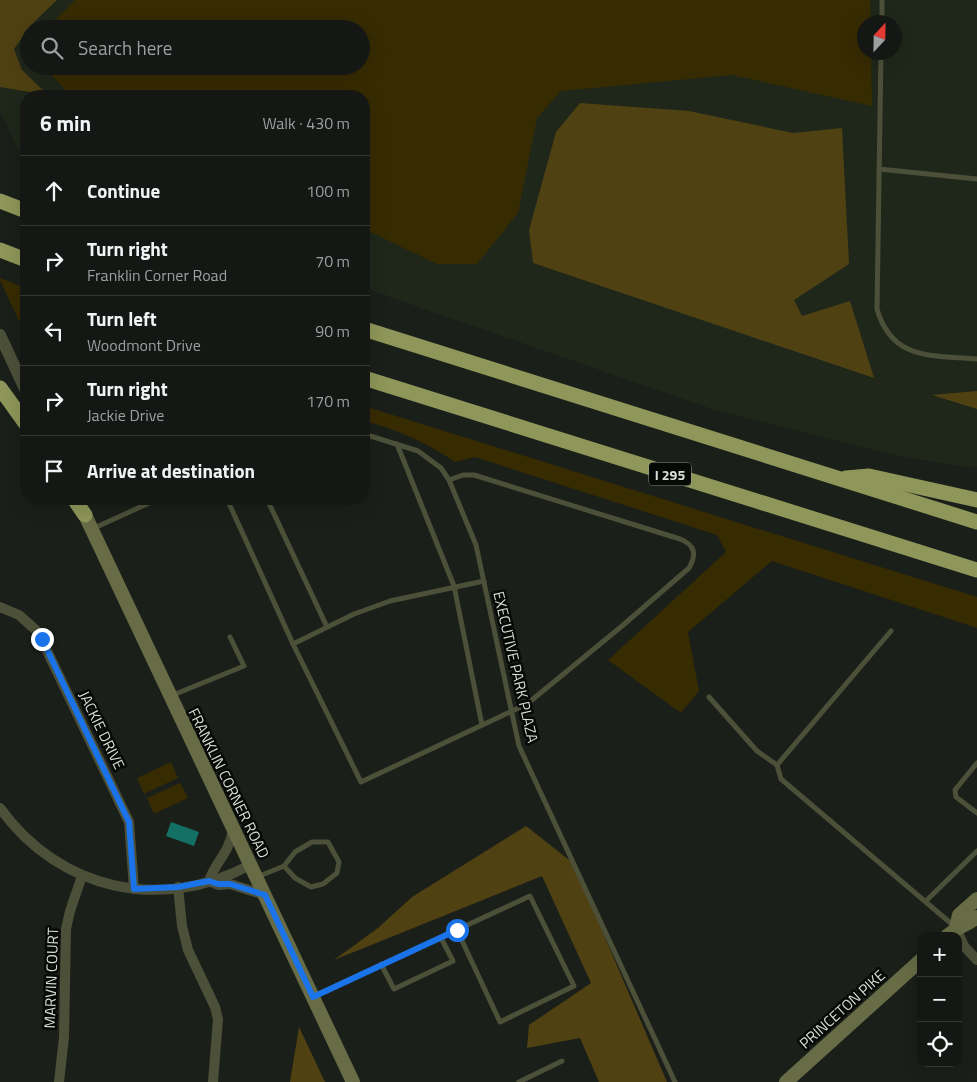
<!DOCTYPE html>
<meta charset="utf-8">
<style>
:root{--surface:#141713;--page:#212421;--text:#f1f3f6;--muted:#9d9fa0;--line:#333633}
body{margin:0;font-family:"Titillium Web",sans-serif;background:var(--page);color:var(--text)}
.controls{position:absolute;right:15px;bottom:15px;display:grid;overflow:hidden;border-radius:10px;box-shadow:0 5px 20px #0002}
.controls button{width:45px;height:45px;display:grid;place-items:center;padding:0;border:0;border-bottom:1px solid var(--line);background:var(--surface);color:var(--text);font:25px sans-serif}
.compass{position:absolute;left:857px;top:15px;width:45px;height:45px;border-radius:50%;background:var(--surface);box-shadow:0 5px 20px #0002;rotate:22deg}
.stop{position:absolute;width:15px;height:15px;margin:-11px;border:4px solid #1a73e8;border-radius:50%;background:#fff}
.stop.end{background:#1a73e8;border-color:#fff;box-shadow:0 1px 5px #0008}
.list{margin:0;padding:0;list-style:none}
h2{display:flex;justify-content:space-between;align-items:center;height:65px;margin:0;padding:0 20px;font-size:21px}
h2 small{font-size:16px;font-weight:400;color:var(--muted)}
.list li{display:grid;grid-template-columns:32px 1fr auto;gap:15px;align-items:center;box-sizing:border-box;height:70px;padding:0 20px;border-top:1px solid var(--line)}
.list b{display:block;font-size:19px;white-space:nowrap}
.list p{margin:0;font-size:16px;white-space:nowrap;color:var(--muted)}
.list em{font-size:16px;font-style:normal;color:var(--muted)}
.icon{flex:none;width:28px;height:28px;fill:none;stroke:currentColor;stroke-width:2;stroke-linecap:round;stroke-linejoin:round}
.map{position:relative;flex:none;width:977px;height:1082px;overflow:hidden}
.search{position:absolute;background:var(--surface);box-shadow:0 5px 20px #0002;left:20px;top:20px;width:350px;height:55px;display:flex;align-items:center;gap:12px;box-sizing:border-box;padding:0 18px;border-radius:28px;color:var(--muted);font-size:19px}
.panel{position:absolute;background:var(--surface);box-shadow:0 5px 20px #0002;left:20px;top:90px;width:350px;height:415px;border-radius:20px}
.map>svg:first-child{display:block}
.built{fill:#1f271b;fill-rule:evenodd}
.green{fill:#372b02}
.forest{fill:#4f4112}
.water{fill:#147065}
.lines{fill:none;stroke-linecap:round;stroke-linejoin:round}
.service{stroke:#4d5039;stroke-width:5}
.minor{stroke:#4d5039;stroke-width:10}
.tertiary{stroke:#4d5039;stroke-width:12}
.secondary{stroke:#676c46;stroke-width:14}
.motorway{stroke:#8e9659;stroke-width:15}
.route{stroke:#1a73e8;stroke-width:6}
.labels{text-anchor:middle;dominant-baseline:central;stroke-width:5;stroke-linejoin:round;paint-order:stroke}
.shield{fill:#070906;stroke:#9b9d9a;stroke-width:1}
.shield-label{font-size:14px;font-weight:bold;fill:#daddd9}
.street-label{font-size:15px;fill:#daddd9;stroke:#070906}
</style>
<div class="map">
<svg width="977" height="1082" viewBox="0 0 977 1082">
<rect width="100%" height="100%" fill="#1b1f19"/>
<path class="built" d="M0 0H977V467H967L890 454 715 410 364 288V96H26V167L0 111ZM864 22H894V52H864ZM29 29H361V66H29Z"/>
<g class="green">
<path d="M75 0H870L871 22H864V52L871 53 872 106 732 75 561 91 537 118 518 213 477 264H437L364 229V96H71L43 66H361V29H46Z"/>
<path d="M0 278 26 288V336L0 280Z"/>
<path d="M364 406 977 597V628L772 561 688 632 699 691 681 713 608 660 726 552 717 535 475 457 455 462C427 443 397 429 364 421Z"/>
<path d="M171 762 178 778 144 794 137 778Z"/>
<path d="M180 783 188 798 154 814 147 798Z"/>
</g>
<g class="forest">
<path d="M0 0H57L31 25 14 49 22 70 48 95 0 87Z"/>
<path d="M580 103 689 111 793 133 842 128 849 264 794 300 802 316 850 301 874 378 533 263 529 230 556 132Z"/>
<path d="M977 391V409L932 395Z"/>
<path d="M526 826 573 863 667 1082H599L580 1038 527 1048 529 1025 591 983 542 876 334 960 378 928 412 897Z"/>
<path d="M299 1027 325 1082H290Z"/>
</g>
<path class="water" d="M171 822 199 832 194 846 166 836Z"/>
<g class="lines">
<g class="service">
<path d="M882 22V0"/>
<path d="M881 52 877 309C892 361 932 355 977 359"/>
<path d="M879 169 977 179"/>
<path d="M364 434 418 451 441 468 449 480 476 545 519 746 675 1082"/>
<path d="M397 444 454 586 482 725"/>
<path d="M227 499 293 644 361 782 527 704 622 626 689 568C697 554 695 545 680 539L474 475H463L449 480"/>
<path d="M267 499 327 627"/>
<path d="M92 529 158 499"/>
<path d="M293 644 354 614 390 601 484 581"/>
<path d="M173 695 244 666 230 637"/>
<path d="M709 697 757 751 777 765 781 779 954 926"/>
<path d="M977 763 955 790 956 797 977 813"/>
<path d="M777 765 891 631"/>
<path d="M257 877 284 866 295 852 312 842H328L339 862 337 873 323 884 311 887 295 878 284 866"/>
<path d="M926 901 977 851"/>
<path d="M381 964 394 989 453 961 441 938"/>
<path d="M314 996 530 896 574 986 500 1022 457 930"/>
<path d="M519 1082 562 1061"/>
</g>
<g class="minor">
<path d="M0 607 19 615 38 632 129 822 134 889"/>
<path d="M0 808C59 890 161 913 250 865"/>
<path d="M233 829C229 855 216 860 209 881L218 885 230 884 265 895"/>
<path d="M178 887 182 926 188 950 215 1007 218 1019 213 1082"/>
<path d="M956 928 964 946 977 960"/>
<path d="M59 1082 64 1037 66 929 70 911 82 876"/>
</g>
<path class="tertiary" d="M0 335 26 391"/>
<g class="secondary">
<path d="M85 515 353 1082"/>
<path d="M956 928 959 915 977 899"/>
<path d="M947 936C957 927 968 925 977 917"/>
<path d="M786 1082 921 960"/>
</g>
<g class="motorway">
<path d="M0 201 26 211"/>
<path d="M0 250 26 260"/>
<path d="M364 329 977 522"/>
<path d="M364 378 977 570"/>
<path d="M0 388 26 424"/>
<path d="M846 478 869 476 977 500"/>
<path d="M74 499 85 515"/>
</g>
</g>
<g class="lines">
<path class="route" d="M42 639 129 822 134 889 178 887 209 881 218 884H230L265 895 313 997 457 930"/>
</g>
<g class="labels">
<rect class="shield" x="649" y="462.5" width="42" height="23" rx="4"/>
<g class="shield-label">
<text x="670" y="474">I 295</text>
</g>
<g class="street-label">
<text transform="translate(516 667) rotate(77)">EXECUTIVE PARK PLAZA</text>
<text transform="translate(102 730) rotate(64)">JACKIE DRIVE</text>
<text transform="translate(229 783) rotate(64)">FRANKLIN CORNER ROAD</text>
<text transform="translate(51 978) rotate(-88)">MARVIN COURT</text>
<text transform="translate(842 1009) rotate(-42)">PRINCETON PIKE</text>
</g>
</g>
</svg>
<div class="controls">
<button>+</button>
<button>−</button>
<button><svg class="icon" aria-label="locate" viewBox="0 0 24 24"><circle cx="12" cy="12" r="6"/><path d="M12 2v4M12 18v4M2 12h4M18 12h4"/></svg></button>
</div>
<svg class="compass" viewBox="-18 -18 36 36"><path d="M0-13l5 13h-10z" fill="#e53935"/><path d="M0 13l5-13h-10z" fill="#9d9fa0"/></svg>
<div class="stop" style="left:457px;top:930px"></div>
<div class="stop end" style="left:42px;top:639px"></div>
<div class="search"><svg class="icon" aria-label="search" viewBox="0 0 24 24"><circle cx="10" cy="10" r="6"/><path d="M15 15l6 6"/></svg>Search here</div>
<section class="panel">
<h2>6 min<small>Walk · 430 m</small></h2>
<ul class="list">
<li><svg class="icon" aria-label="ahead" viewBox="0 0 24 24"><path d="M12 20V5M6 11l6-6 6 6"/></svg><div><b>Continue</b></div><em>100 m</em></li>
<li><svg class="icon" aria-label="right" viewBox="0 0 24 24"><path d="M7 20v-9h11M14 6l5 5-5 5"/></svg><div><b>Turn right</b><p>Franklin Corner Road</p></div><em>70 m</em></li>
<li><svg class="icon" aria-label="left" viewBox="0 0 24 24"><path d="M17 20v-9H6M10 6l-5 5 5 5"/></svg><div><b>Turn left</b><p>Woodmont Drive</p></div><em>90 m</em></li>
<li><svg class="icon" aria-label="right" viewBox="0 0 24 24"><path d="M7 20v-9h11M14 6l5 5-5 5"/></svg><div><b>Turn right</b><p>Jackie Drive</p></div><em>170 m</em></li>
<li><svg class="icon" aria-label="arrive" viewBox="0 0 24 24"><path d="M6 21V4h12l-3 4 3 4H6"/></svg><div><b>Arrive at destination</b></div></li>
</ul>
</section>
</div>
